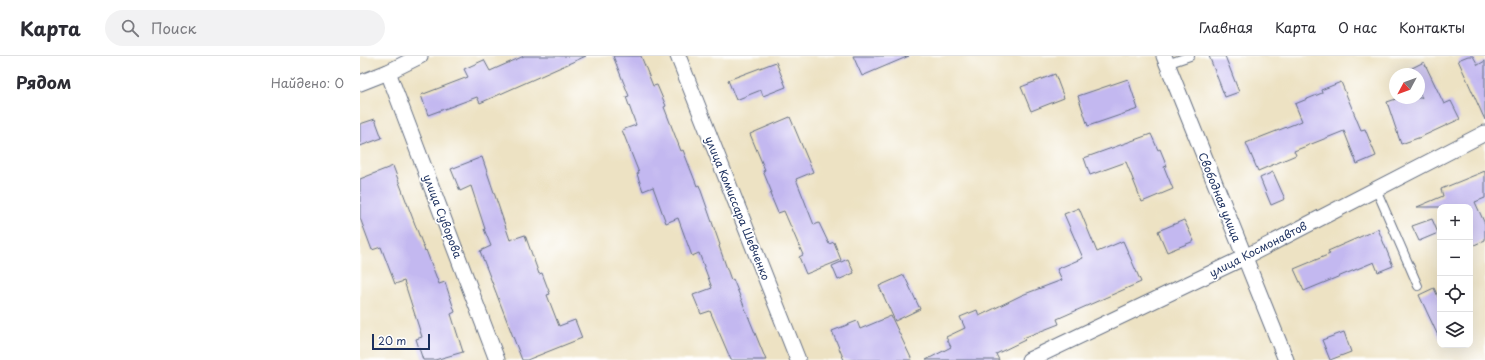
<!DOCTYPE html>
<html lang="ru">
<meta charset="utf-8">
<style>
:root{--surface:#fff;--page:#f2f2f3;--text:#2b2b33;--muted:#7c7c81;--line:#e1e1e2}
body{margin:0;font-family:"Playpen Sans",sans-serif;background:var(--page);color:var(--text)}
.controls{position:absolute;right:12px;bottom:12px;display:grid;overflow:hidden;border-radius:8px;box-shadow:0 4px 16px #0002}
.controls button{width:36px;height:36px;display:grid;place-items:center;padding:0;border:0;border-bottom:1px solid var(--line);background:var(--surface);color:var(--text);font:20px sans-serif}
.compass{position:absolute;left:1029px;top:12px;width:36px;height:36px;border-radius:50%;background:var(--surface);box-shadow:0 4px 16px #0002;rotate:229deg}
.scale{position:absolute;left:12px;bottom:10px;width:58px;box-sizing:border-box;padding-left:4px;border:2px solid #1b2f5e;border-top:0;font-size:11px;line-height:14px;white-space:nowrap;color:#1b2f5e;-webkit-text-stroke:3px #fff;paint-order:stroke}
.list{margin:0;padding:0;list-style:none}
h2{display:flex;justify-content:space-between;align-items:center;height:52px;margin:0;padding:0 16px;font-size:17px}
h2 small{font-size:13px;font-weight:400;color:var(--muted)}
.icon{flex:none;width:22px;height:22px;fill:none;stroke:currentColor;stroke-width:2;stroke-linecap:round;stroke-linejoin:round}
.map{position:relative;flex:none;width:1125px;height:304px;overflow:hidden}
header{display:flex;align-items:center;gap:24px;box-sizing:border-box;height:56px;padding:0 20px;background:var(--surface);border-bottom:1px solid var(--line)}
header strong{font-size:19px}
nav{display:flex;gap:22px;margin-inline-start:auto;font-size:14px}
.search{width:280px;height:36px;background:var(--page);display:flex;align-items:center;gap:10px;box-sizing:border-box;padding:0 14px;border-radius:22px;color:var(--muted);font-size:15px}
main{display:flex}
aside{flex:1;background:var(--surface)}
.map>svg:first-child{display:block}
.building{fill:#c3b8f0}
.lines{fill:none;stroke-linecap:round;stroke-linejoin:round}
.service-casing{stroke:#646e81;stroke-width:10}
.minor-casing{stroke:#646e81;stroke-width:17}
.service{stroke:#fff;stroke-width:8}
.minor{stroke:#fff;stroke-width:15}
.labels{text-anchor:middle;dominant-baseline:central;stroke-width:3.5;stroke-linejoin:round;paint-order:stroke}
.street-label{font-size:11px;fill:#1b2f5e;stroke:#fff}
</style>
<header>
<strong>Карта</strong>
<div class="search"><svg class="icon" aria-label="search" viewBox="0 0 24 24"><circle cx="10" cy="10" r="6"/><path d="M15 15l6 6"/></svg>Поиск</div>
<nav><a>Главная</a><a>Карта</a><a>О нас</a><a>Контакты</a></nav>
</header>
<main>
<aside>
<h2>Рядом<small>Найдено: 0</small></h2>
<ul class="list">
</ul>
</aside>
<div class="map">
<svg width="1125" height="304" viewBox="0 0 1125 304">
<rect width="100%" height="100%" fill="#fff"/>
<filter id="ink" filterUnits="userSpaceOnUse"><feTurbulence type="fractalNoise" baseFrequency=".025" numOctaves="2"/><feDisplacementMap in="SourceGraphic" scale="8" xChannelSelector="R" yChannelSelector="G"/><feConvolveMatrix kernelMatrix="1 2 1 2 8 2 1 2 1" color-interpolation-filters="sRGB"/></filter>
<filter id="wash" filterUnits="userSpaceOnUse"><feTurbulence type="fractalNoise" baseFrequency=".012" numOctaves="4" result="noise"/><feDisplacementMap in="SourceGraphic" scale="16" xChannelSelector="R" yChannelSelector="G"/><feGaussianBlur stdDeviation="0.9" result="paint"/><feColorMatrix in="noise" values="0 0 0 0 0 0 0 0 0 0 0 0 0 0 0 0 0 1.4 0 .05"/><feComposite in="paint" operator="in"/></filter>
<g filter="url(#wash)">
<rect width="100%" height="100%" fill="#ede2c3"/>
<g id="blocks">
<g class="building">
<path d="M164 0H226L120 47 117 41 68 59 61 39 108 21 104 13 124 4 130 15Z"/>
<path d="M253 0H281L293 30 297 29 306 50 304 51 321 95 323 94 337 130 339 129 360 189 359 190 371 224 373 223 406 304H371L350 255 341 258 333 239 352 232 339 197 332 200 318 162 306 167 293 131 283 135 277 118 279 117 262 74 276 69 266 41 269 40Z"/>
<path d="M493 0H549L502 20Z"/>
<path d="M849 0H865L879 36 865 41Z"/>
<path d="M1108 0H1113L1118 9 1125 5V64L1098 4Z"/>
<path d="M416 6 426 31 403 40 401 34 376 44 368 24Z"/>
<path d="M1064 6 1084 48 1091 45 1100 63 1061 81 1041 88 1027 46 1039 42H1062L1059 36V18H1051L1048 14Z"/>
<path d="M695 18 704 42 671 55 661 31Z"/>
<path d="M768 23 778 53 728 70 718 40Z"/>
<path d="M981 26 1001 74 1005 73 1016 100 997 108 984 75 934 95 936 99 898 115 886 87 942 65 935 48 962 37 961 34Z"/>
<path d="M430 61 453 116 436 123 454 169 459 167 469 188 474 186 481 204 446 218 439 201 443 199 424 155 418 157 410 138 412 137 403 115 405 114 390 78Z"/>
<path d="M15 63 22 82 0 90V68Z"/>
<path d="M791 78 798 94 800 93 807 110 804 111 813 133 782 146 766 106 730 119 724 102Z"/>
<path d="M122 101 150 184 165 179 179 218 182 217 190 238 187 239 199 270 215 264 222 282 167 304H162L120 195 131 190 124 173H125L111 130 100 135 91 113Z"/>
<path d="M33 110 65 195 66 194 79 228 85 226 95 256 91 258 103 296 75 304H63L56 283 62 281 44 225 35 228 21 191 12 194 0 162V123Z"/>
<path d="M1125 115V142L1115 146 1125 168V184L1110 191V151H1057L1083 140 1081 133Z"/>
<path d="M913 116 925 143 911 149 900 122Z"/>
<path d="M719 152 737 196 763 185 781 226 697 263 699 268 663 282 665 284 636 298 639 304H566L591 291 586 281 605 272 600 261 617 254 619 260 662 239 702 224 697 213 723 202 704 158Z"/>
<path d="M1072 163 1078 177 1059 185 1052 170Z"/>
<path d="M824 164 834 185 807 196 798 175Z"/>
<path d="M1018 173 1033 210 1018 216 1014 206 944 235 934 213 970 198 968 195Z"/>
<path d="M488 203 494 217 478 224 472 210Z"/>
<path d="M544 219 560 253 535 265 519 230Z"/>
<path d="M1074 232 1080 245V284L1059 239Z"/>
<path d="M531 260 552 304H484L472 275 497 265 500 273Z"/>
<path d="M984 276 991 296 970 304 962 284Z"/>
</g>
</g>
</g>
<g filter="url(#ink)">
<use href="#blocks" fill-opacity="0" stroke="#646e81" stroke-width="1"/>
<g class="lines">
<g class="service-casing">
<g id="service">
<path d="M807 8 830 0"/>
<path d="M1016 133 1058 230"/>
</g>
</g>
<g class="minor-casing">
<g id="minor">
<path d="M318 0 438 304"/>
<path d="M804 0 926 304"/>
<path d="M28 16 137 304"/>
<path d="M0 27 28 16 60 0"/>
<path d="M669 304 885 201 1125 77"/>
</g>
</g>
<use href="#service" class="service"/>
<use href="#minor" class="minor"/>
</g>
</g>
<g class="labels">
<g class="street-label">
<text transform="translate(860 141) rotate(68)">Свободная улица</text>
<text transform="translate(378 152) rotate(68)">улица Комиссара Шевченко</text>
<text transform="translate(83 160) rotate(69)">улица Суворова</text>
<text transform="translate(898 193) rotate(-27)">улица Космонавтов</text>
</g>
</g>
</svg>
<div class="controls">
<button>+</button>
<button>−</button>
<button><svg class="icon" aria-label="locate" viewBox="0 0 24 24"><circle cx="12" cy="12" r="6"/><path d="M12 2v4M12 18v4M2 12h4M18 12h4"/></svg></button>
<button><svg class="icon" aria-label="layers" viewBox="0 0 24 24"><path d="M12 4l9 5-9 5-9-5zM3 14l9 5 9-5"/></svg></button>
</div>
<svg class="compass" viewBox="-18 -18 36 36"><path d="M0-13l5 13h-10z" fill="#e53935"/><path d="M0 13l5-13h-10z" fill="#7c7c81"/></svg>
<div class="scale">20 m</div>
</div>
</main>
